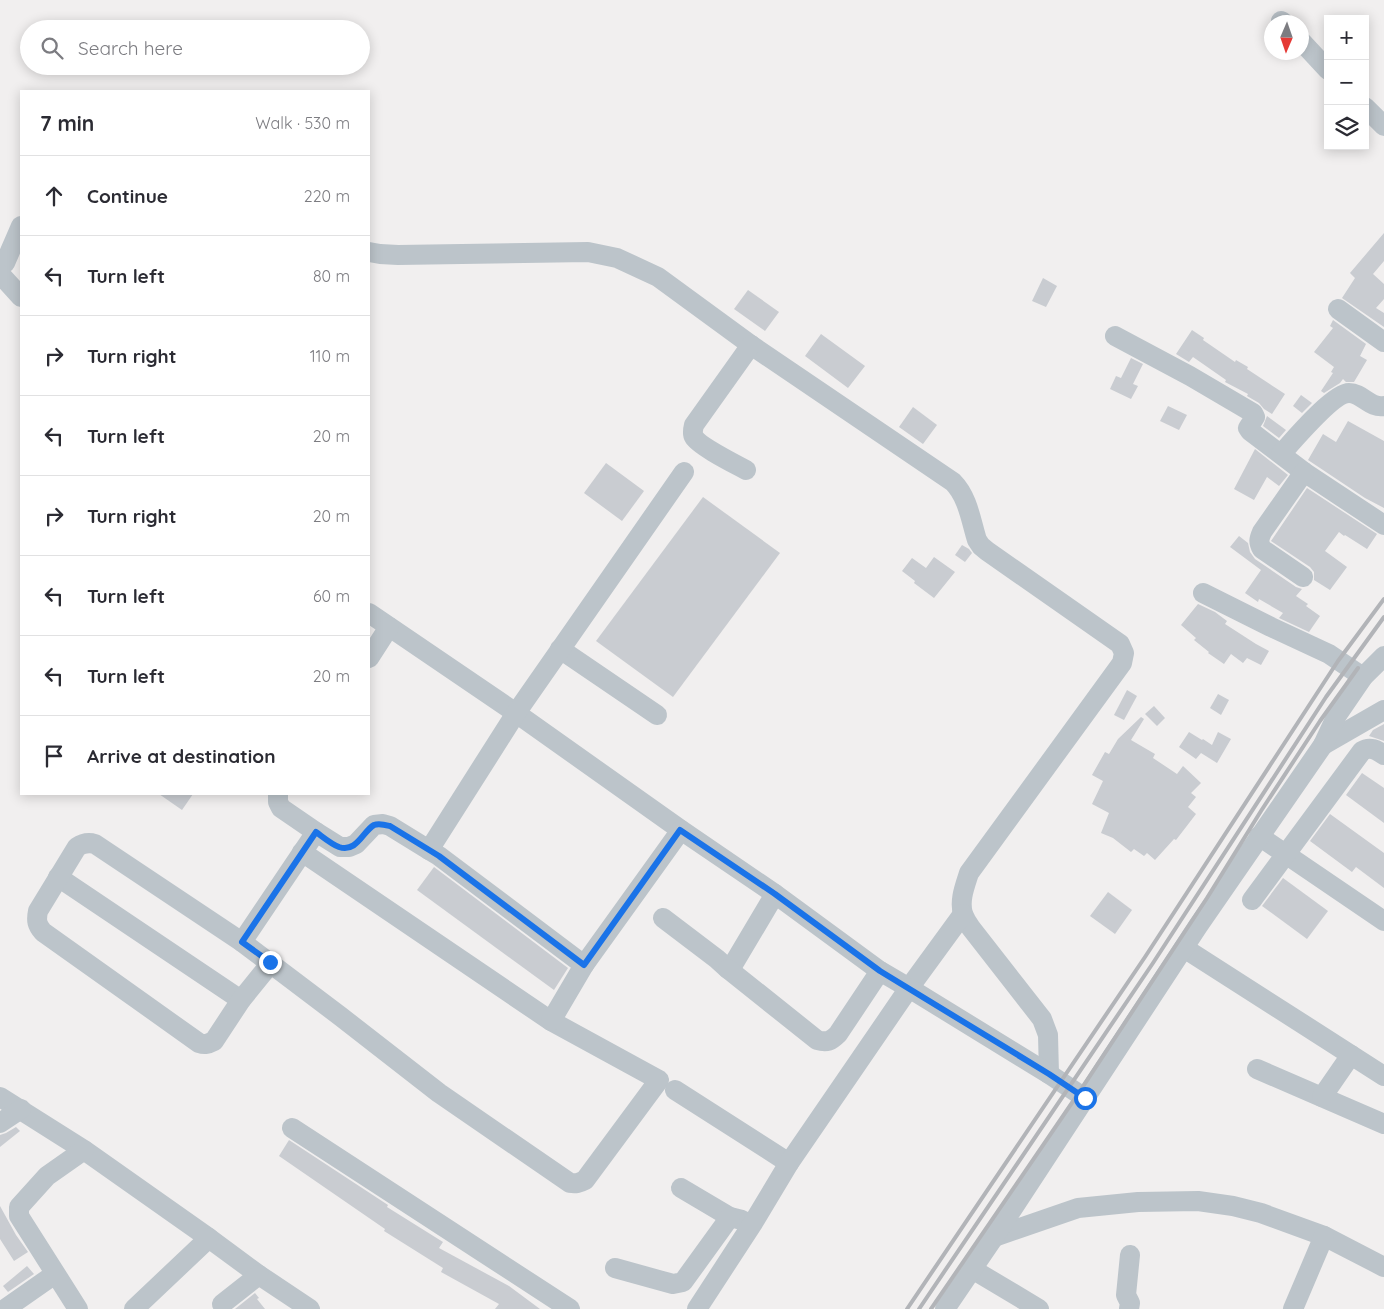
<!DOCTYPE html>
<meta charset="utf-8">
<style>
:root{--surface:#fff;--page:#f2f2f3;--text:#2b2b33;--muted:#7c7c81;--line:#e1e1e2}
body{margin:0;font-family:Quicksand,sans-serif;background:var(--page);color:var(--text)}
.controls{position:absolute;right:15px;top:15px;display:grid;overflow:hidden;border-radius:0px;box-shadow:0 2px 12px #0003}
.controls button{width:45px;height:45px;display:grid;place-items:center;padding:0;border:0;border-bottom:1px solid var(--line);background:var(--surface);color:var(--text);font:25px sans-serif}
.compass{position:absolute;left:1264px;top:15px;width:45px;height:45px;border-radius:50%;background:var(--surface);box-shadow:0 2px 12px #0003;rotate:182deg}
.stop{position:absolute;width:15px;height:15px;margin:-11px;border:4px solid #1a73e8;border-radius:50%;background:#fff}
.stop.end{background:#1a73e8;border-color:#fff;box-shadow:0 1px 5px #0008}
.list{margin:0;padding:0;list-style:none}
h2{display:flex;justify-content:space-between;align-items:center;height:65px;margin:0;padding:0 20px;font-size:21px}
h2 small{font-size:16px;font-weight:400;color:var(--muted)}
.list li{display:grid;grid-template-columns:32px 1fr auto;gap:15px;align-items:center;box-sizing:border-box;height:80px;padding:0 20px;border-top:1px solid var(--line)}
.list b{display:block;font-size:19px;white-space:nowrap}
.list em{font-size:16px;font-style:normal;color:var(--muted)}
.icon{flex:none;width:28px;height:28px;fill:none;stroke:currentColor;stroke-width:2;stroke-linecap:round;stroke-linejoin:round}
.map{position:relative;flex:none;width:1384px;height:1309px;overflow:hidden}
.search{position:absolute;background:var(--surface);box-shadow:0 2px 12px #0003;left:20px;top:20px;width:350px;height:55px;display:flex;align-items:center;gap:12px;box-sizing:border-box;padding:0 18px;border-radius:28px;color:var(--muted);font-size:19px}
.panel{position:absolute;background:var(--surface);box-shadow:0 2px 12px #0003;left:20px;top:90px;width:350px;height:705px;border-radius:0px}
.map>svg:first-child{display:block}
.building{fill:#c9ccd1}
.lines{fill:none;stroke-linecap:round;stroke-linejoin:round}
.minor{stroke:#bcc4ca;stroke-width:20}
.rail{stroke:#b2b4b8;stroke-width:4}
.route{stroke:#1a73e8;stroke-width:6}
</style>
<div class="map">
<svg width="1384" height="1309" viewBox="0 0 1384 1309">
<rect width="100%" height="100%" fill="#f1efef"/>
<g class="building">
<path d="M1384 233V261L1373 274 1384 284V299L1376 308 1384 313V327L1342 298 1355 278 1350 273Z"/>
<path d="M1043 278 1057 286 1046 307 1032 301Z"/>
<path d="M748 290 779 312 765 331 734 309Z"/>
<path d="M1333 320 1366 344 1360 356 1367 360 1354 382H1346L1343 379 1340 383 1324 393 1321 391 1333 373 1331 372 1334 367 1314 352 1333 328 1330 326Z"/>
<path d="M1192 330 1204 338 1203 340 1235 362 1236 360 1248 367 1247 369 1285 394 1272 414 1264 409 1259 403 1247 396 1248 394 1225 382 1226 380 1193 357 1189 362 1176 354Z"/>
<path d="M821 334 865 366 848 388 805 356Z"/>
<path d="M1131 358 1143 364 1133 384 1138 386 1131 399 1110 389 1116 376 1121 378Z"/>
<path d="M1301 395 1312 403 1302 413 1293 406Z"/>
<path d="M1168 406 1187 415 1179 430 1160 421Z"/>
<path d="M913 407 937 425 923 444 899 427Z"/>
<path d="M1267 416 1286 430 1279 438 1263 426Z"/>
<path d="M1348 421 1384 441V508L1365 498 1308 460 1323 434 1336 442Z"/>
<path d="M1255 449 1288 475 1279 486 1267 477 1254 500 1234 489Z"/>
<path d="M606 463 644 491 622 521 584 493Z"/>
<path d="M1307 488 1377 534 1367 549 1345 535 1344 536 1339 532 1325 551 1347 567 1330 590 1314 580V572L1310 567 1271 541Z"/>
<path d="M703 497 780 553 673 697 596 641Z"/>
<path d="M1239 536 1248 543 1250 552 1255 559 1296 587 1302 589 1296 596 1308 604 1306 606 1320 616 1309 632 1279 618 1283 613 1259 599 1258 602 1245 593 1261 570 1230 547Z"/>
<path d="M962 545 969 549 972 553 965 562 955 555Z"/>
<path d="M934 557 955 572 934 598 914 583 915 581 902 571 912 558 926 568Z"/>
<path d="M1198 604 1215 612 1227 621 1225 624 1256 644 1269 651 1261 665 1247 658 1243 663 1231 654 1224 664 1208 653 1209 652 1194 640 1196 638 1181 625Z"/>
<path d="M1127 690 1137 696 1124 720 1114 715Z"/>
<path d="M1218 694 1229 700 1221 715 1210 708Z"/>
<path d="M1154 706 1165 718 1157 726 1145 714Z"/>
<path d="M1141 717 1144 719 1131 740 1155 754 1153 758 1177 774 1183 766 1201 783 1191 793 1196 797 1188 807 1196 814 1176 840 1174 839 1155 860 1147 853 1144 856 1134 849 1131 852 1113 838 1101 833 1109 813 1092 804 1103 781 1092 775 1105 752 1109 754 1118 739Z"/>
<path d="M1384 724V741L1369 736 1373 730Z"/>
<path d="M1189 732 1202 740 1203 739 1212 745 1218 732 1231 739 1217 763 1201 753 1196 759 1179 747Z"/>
<path d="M1362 773 1384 788V823L1346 795Z"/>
<path d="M159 794H193L182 810Z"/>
<path d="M1330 814 1384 853V888L1356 867 1352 872 1310 841Z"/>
<path d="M434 867 568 968 554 990 417 890Z"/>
<path d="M1283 878 1328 911 1307 939 1262 906Z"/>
<path d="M1108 892 1132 910 1115 934 1090 916Z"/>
<path d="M16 1127 20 1131 0 1147V1135L6 1133Z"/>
<path d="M289 1140 388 1205 387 1207 443 1242 439 1248 509 1286 540 1309H495L499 1304 441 1272 443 1268 384 1231 385 1229 279 1156Z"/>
<path d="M0 1206 16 1235 28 1252 14 1261 0 1239Z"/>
<path d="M27 1266 34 1274 8 1292 3 1286Z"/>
<path d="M255 1293 259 1298 257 1299 265 1309H235Z"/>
</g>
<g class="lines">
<g class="minor">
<path d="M1281 21 1283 22"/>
<path d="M1302 42 1328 70"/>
<path d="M1365 107 1384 126"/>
<path d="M369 252 380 254 398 255 588 252 617 258 658 277 751 345 953 482C968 497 971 521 977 540L981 546 987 551 1120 644 1124 653 1122 663 969 873C965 886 959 900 963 914 965 919 968 924 971 928L1042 1019 1048 1035 1049 1074"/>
<path d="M5 263 21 226"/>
<path d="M0 274 21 297"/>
<path d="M1338 309 1384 342"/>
<path d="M1115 336 1190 376 1253 413 1255 417 1248 428 1250 431 1304 472 1384 525"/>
<path d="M1281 454C1292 442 1333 393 1349 393 1362 393 1371 409 1384 406"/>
<path d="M746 470C735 464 699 446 694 437 692 434 693 429 694 425L751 345"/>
<path d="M1303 577 1262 549C1258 542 1259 539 1262 532L1304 472"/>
<path d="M1203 593 1271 627 1329 654 1363 677"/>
<path d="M369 613 516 713 681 830 775 894 880 971 909 988 963 914"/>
<path d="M560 649 657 715"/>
<path d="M369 658 389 627"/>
<path d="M1323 745 1384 710"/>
<path d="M681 830 584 965 439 856 429 850 516 713 684 472"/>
<path d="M316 832 340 847H349L356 844 374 825 383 824 390 826 429 850"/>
<path d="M1259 836 1384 921"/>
<path d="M58 877 241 1000"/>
<path d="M1252 900 1362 751C1370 746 1377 750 1384 755"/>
<path d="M663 918 717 959 728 969 734 963 775 894"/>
<path d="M242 942 316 832 281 808 278 802V794"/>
<path d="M1184 948 1384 1076"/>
<path d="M271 963 241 1000 214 1041C208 1044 205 1045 199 1043L43 932C37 925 36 921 38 911L77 847C83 843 88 842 95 844L242 942 340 1016 439 1093 570 1183C576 1184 579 1183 585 1180L659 1080 551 1021 302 852"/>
<path d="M728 969 817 1040C827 1043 831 1041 838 1034L880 971"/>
<path d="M551 1021 584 965"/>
<path d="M1257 1069 1384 1124"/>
<path d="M675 1090 789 1163"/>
<path d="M0 1097 84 1150 206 1236 259 1275 310 1309"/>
<path d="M1322 1097 1351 1055"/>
<path d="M0 1123 21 1109"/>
<path d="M292 1128 570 1309"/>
<path d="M681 1188 730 1217 742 1220"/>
<path d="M994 1237 1078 1208 1138 1202 1198 1201 1233 1206 1261 1213 1324 1236 1384 1267"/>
<path d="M615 1268 673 1284 683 1282 730 1217"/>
<path d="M972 1269 1039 1309"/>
<path d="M222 1304 259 1275"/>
<path d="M5 1309 55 1274"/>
<path d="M78 1309 19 1216V1207L47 1176 84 1150"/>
<path d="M134 1309 209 1238"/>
<path d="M697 1309 753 1223 789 1163 909 988 1049 1074 1085 1098"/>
<path d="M945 1309 994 1237 1198 926 1323 745 1337 715 1363 677 1384 656"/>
<path d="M1129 1309 1130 1303 1126 1295 1130 1255"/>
<path d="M1293 1309 1324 1236"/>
</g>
<g class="rail">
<path d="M907 1309 1145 957 1338 661 1384 599"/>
<path d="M919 1309 1153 963 1326 697 1384 617"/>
<path d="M931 1309 1078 1094 1207 898 1261 811 1320 721 1358 668"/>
</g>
</g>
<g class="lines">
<path class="route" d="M270 962 242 942 316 832C323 837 331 844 339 847 357 853 363 831 374 825 379 823 386 825 390 826L439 856 584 965 680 830 775 894 880 971 1049 1074 1085 1098"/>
</g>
</svg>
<div class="controls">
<button>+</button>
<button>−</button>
<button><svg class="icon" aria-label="layers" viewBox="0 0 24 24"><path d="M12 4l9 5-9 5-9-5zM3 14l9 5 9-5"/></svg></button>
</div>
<svg class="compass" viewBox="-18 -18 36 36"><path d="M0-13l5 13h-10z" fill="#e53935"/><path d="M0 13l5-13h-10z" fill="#7c7c81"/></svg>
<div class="stop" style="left:1085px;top:1098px"></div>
<div class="stop end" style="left:270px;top:962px"></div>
<div class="search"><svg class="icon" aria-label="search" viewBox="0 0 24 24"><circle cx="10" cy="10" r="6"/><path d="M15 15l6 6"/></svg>Search here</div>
<section class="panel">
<h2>7 min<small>Walk · 530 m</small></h2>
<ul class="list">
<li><svg class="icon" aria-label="ahead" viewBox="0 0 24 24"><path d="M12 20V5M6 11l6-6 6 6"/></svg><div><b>Continue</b></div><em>220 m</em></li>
<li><svg class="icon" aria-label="left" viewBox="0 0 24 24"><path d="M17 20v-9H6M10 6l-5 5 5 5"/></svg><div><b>Turn left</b></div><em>80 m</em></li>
<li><svg class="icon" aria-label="right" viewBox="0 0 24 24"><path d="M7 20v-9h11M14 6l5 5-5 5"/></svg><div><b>Turn right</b></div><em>110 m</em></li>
<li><svg class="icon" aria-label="left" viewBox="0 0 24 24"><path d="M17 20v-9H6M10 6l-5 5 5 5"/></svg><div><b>Turn left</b></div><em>20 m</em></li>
<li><svg class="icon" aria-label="right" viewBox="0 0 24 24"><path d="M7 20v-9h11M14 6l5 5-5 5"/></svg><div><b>Turn right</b></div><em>20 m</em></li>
<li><svg class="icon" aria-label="left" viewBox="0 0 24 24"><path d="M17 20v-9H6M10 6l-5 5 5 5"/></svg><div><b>Turn left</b></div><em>60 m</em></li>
<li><svg class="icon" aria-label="left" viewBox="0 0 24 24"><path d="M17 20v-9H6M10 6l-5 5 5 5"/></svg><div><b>Turn left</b></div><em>20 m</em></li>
<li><svg class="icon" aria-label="arrive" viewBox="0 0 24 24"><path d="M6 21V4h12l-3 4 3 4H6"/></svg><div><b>Arrive at destination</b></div></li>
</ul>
</section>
</div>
